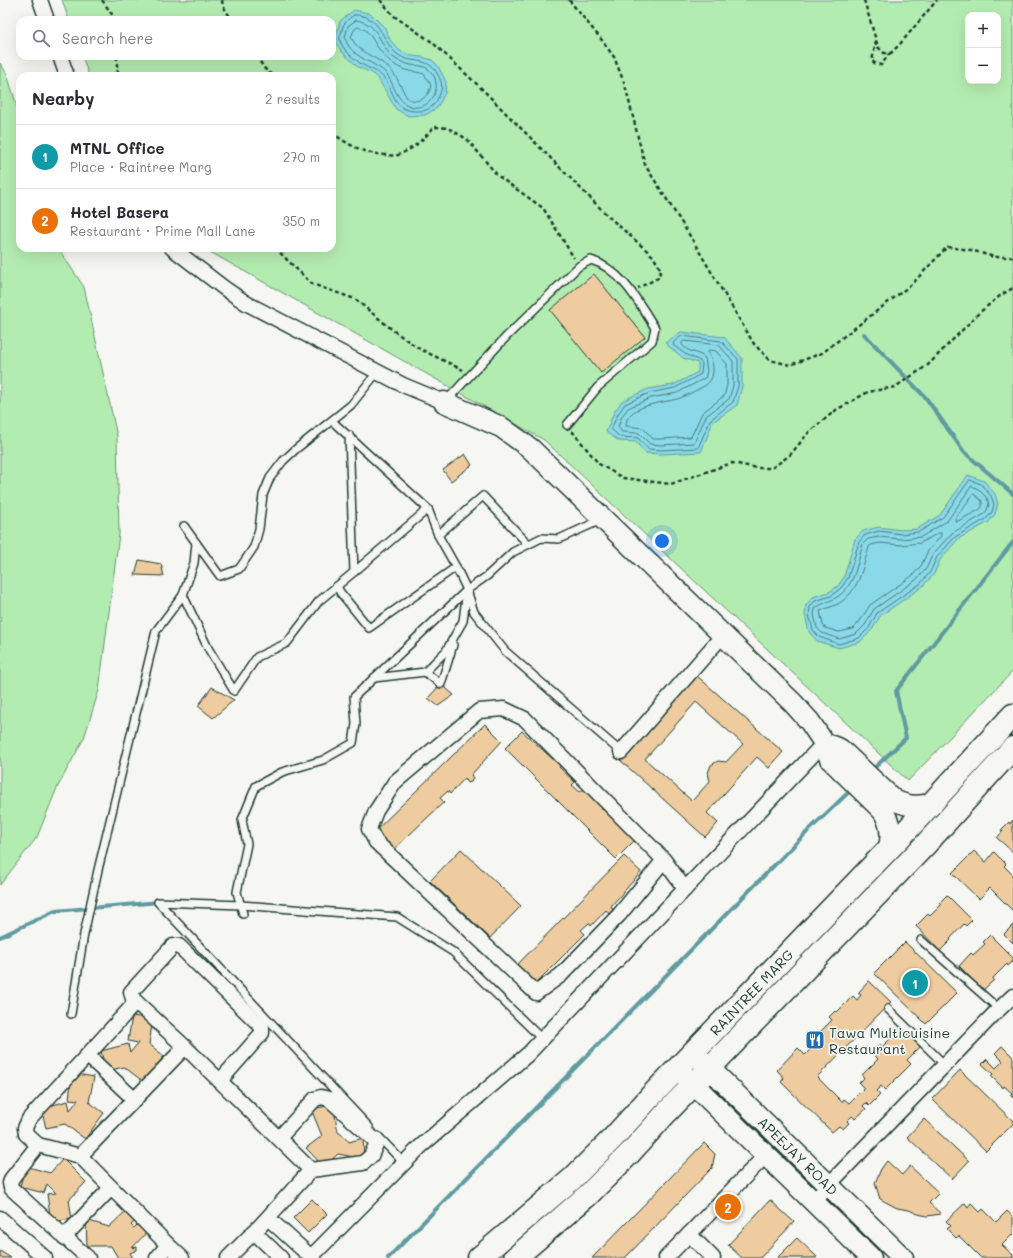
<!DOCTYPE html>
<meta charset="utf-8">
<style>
:root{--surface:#fff;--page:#f2f2f3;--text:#2b2b33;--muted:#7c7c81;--line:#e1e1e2;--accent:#1a73e8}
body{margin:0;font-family:Mali,sans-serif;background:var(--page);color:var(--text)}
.controls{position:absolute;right:12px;top:12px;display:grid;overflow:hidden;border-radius:8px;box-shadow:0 4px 16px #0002}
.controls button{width:36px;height:36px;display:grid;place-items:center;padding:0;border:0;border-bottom:1px solid var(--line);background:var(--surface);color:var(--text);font:20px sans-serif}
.you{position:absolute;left:662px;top:541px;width:14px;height:14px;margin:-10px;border:3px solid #fff;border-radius:50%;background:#1a73e8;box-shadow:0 0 0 6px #1a73e833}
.badge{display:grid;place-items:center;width:26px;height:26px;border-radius:50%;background:var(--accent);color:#fff;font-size:13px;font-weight:700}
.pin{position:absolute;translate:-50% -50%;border:2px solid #fff;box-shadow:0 1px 4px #0006}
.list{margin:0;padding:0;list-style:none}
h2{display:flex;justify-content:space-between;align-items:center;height:52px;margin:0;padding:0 16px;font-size:17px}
h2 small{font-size:13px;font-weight:400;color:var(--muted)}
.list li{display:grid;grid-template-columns:26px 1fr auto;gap:12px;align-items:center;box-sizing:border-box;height:64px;padding:0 16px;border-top:1px solid var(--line)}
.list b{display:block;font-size:15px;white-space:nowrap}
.list p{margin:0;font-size:13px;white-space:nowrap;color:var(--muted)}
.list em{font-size:13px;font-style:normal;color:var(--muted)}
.icon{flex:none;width:22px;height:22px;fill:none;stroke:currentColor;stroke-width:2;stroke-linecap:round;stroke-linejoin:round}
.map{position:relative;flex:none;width:1013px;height:1258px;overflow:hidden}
.search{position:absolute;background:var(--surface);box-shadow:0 4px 16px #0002;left:16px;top:16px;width:320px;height:44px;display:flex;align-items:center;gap:10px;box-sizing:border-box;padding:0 14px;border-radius:12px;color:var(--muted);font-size:15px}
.panel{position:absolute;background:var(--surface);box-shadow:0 4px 16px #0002;left:16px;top:72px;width:320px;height:180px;border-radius:12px}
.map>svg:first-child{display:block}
.green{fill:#b3ecb0;stroke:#699472;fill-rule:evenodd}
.water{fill:#8ad9e8;stroke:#5f9ba0}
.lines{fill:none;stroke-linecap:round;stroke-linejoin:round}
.shore{stroke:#4a7b7c;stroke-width:1}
.stream{stroke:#5f9ba0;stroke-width:4}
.building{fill:#eecc9f;stroke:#1f3d34;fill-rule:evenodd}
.lane-casing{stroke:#1f3d34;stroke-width:10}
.street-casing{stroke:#1f3d34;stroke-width:17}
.secondary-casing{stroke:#1f3d34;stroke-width:23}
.primary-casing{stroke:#1f3d34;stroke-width:25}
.path{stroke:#1f3d34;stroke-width:2.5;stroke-dasharray:4 3;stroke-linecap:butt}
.lane{stroke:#f6f6f2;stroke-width:7}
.street{stroke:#f6f6f2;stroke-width:14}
.secondary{stroke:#f6f6f2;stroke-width:20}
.primary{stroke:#f6f6f2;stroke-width:22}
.labels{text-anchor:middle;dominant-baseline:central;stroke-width:3.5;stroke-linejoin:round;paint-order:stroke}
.street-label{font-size:14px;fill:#1f3d34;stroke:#f6f6f2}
.poi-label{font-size:14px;fill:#1f3d34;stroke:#f6f6f2;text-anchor:start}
</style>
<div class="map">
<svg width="1013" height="1258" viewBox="0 0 1013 1258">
<rect width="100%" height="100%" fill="#f6f6f2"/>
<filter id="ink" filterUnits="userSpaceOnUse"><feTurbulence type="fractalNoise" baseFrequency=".025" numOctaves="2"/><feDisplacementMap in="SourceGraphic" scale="8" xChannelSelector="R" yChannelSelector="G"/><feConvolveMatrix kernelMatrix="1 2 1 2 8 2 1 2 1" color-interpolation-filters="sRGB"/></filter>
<g filter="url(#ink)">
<g class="green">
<path d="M62 0H1013V671L908 781 544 440 203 248H332V76H89L82 56H332V20H69ZM968 15H998V81H968Z"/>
<path d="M0 63 7 74 20 116V248H58L84 287 117 436 119 534 99 690 84 738 57 788 37 837 0 885Z"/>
</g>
<g class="water">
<path d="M354 10 368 13 373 16 385 28 390 40 400 51 412 56 422 57 432 60 438 66 446 82 445 93 437 108 425 115 408 116 396 109 379 80 372 73 358 67 342 52 336 43V37L340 21Z"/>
<path d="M681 332 724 337 742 358V387L737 405 713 422 701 452 661 454 645 453 636 442 619 441 606 432 614 412 622 401 648 389 673 385 698 372V363L683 358 665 343Z"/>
<path d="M968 475 984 481 995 494 998 504 995 514 989 522 958 539 940 560 934 574 922 587 880 616 872 630 860 642 839 648 817 641 809 632 805 615 806 605 813 597 829 592 838 586 844 577 855 539 863 531 879 527 901 530 917 529 940 515Z"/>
</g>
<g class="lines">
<g class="shore">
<path d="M354 15C381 14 381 41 397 54 412 66 427 54 438 75 444 85 442 90 437 100 433 107 427 111 420 111 390 113 397 90 381 75 374 69 367 68 360 63 353 58 342 49 340 40 339 37 341 34 342 31 342 29 343 25 345 23 347 20 351 17 354 15Z"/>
<path d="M357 20C381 25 378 45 394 58 398 61 406 64 411 65 417 66 423 65 428 69 446 83 432 113 410 106 396 102 394 82 385 72 373 61 349 57 345 37L348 26Z"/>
<path d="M358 27C370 29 372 40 379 49 386 59 396 68 409 71 414 72 419 72 424 74L431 85C429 97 419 105 407 98 402 89 397 76 389 68 378 57 358 54 351 37L354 30Z"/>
<path d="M682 336 721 341 738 359V386L733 402 710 420 698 448 661 450 648 449 638 438 620 437 611 429 618 414 625 404 649 393 675 388 701 374 702 364 700 361 685 354 673 345 674 342Z"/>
<path d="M684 341 719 345 733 361V386L729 399 706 416 694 443 661 445 650 444 639 433 622 432 618 427 622 416 628 408 651 398 677 393 705 378 707 371 705 358 701 355 688 350 682 345V343Z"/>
<path d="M709 350 716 351 727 364V385L724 396 702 413 691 437 661 439H653L643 428 626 426C625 405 663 403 677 399 682 398 686 395 691 393 704 386 714 384 713 367 712 361 711 357 708 352Z"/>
<path d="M970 480 981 484 991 496 994 504 992 512 986 519 955 537 937 557 930 572 920 584 877 613 869 628 859 638 839 644 819 637 813 630 809 615 810 607 815 601 831 596 841 588 848 578 859 542 865 535 879 531 901 534 919 532 943 517Z"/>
<path d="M972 486 978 489 987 498 989 504 987 510 983 515 952 533 933 554 926 569 916 580 874 609 865 625 856 634 839 639 822 633 817 628 814 615 815 609C821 603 830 602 837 597 855 586 857 563 863 544L868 539 879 537 901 539 921 537 947 521Z"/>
<path d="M974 494 982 501V507L979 510 956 522 955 519Z"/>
<path d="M939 533H941V536L928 551 921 566 912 576 870 605 860 621 853 629 839 632 825 628 823 625 820 611C826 608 832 607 838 604 859 591 862 570 869 547L871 545 880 543 901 545 920 543Z"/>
</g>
<g class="stream">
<path d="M864 334 926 398 964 452 1013 494"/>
<path d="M871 771 906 738 896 691 1013 542"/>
<path d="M0 937 55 911 160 902"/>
<path d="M388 1258 808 831 853 788"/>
</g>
</g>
<g class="building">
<path d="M594 274 645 337 601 373 550 310Z"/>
<path d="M465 454 472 465 451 481 443 470Z"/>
<path d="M139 560 161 564 164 576 135 575Z"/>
<path d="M696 675 783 752 769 768 757 757 707 813 718 823 705 837 620 760ZM696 702 743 744 726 762 718 761 711 765 708 773 710 781 692 801 645 759Z"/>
<path d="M441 684 454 695 438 706 428 698Z"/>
<path d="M212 687 234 700 213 718 198 706Z"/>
<path d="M485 724 502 741 471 775 473 778 471 782 468 783 465 778 450 794 448 791 440 798 444 802 391 852 373 833Z"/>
<path d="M522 731 556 762 559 760 564 764 559 767 575 782 572 785 580 792 584 789 635 840 616 859 505 748Z"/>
<path d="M1013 820V852L997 838 1003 831 1001 830 1009 822 1010 824Z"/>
<path d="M461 849 521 906 490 938 430 881Z"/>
<path d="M974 851 986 862 994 852 1006 864 1004 866 1013 875V911L990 888 979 899 952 873Z"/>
<path d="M624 856 641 872 611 906 613 909 612 914H609L606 910 591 926 589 923 581 930 585 934 534 985 515 967Z"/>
<path d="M947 895 972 920 966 926 964 924 950 939 951 940 940 951 916 926 928 914 930 916 942 904 940 902Z"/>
<path d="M1013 925V943L1004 934Z"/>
<path d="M990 935 1013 958V961L1008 966 1007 964 993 978 994 980 983 990 959 966 971 953 973 955 985 944 983 942Z"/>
<path d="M905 942 957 993 926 1024 874 973Z"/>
<path d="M869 981 891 1002 817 1077 842 1102 844 1099 849 1103 864 1088 859 1083 864 1078 862 1075 878 1059 872 1052 880 1044 882 1047 890 1039 887 1037 896 1028 904 1036 908 1031 923 1044 907 1060 911 1064 885 1090 881 1086 876 1091 880 1095 869 1106 866 1103 863 1106 866 1109 855 1119 852 1116 847 1121 849 1123 843 1129 839 1126 832 1132 781 1082 784 1078 777 1070 798 1048 805 1055 812 1048 808 1044 832 1020 829 1017 835 1011 837 1012 853 996 857 1000 861 995 858 993Z"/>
<path d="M132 1016 153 1019 149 1044 164 1056 144 1082 124 1067 106 1071 101 1051 128 1044 130 1053 138 1043 128 1041Z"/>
<path d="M1002 1046 1013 1057V1098L1010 1095 1012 1093 1004 1086 1003 1088 991 1076 993 1074 982 1064 987 1059 996 1068 1003 1061 995 1053Z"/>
<path d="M960 1070 1013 1121V1124L986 1151 932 1099Z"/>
<path d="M72 1073 94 1077 89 1102 104 1113 85 1139 65 1124 46 1128 41 1108 68 1101 70 1110 78 1100 69 1099Z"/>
<path d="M333 1105 338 1132 345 1137 349 1142 363 1138 364 1159 338 1154 324 1167 306 1148 322 1136 311 1109Z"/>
<path d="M924 1119 969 1161 952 1179 907 1137Z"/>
<path d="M704 1143 715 1154 712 1168 625 1258H592Z"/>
<path d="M63 1159 86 1182 69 1200 72 1219 51 1222 47 1194 56 1193 47 1184 44 1193 20 1187 25 1166 50 1173Z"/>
<path d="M887 1161 902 1175 910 1166 939 1193 929 1203 941 1214 927 1216 918 1214 909 1210 897 1208 880 1199 875 1183 881 1169Z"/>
<path d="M312 1199 327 1214 308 1233 293 1218Z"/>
<path d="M770 1200 794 1222 760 1258H742L728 1245Z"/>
<path d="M965 1203 968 1207 971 1203 980 1212 983 1209 996 1222 1007 1211 1013 1217V1234L1002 1245 1013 1255V1258H981L959 1236 956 1238 947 1229 951 1226 946 1221Z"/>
<path d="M128 1209 137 1219 131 1225 134 1228 140 1222 148 1231 132 1248 137 1247V1250L130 1253 133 1258H118L111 1246H87L86 1220 109 1227Z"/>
<path d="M797 1238 817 1257 816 1258H777Z"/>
<path d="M0 1251 11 1258H0Z"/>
</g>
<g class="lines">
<g class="lane-casing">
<g id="lane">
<path d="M446 401 507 336 579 266 591 260C621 269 639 303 655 328L652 341 598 387 567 425"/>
<path d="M332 421 428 509 354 572 349 435"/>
<path d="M428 509 438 535"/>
<path d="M184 526 220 576 239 569 254 547 259 529 263 495 270 478 283 461 296 449 351 405 375 375 381 378"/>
<path d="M456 567 438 535 483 496 528 544"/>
<path d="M337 586 340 592 369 628 456 567 467 590 474 612 505 651 621 752"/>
<path d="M183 595 208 648 234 691 257 657 287 643 319 601 354 572"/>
<path d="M425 672 441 684 453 645"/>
<path d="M374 678 425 672 446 651 463 621 467 590 487 576 513 552 541 538 559 539 601 520"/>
<path d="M243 914 237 892 247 844 242 820 256 786 282 772 323 760 353 743 356 724 354 697 467 590"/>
<path d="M921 940 999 1009"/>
<path d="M888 1009 945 1065"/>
<path d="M71 1014 84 934 98 870 156 631 183 595 194 563 196 543"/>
<path d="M369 1127 158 902 241 905 397 917 453 952 542 1039"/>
<path d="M378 1136 404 1163"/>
</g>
</g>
<g class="street-casing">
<g id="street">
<path d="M40 0 47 20"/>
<path d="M60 56 67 76"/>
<path d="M172 248 224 288 246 303 403 385 444 402"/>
<path d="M621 752 723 635"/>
<path d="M664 860 619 915 561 975 536 993 376 842 369 829 376 811 395 782 479 711 504 709 525 719 664 860 685 889"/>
<path d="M136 1002 133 999 131 992 173 946H179L262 1027V1033L220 1081"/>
<path d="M88 1056 135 1100"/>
<path d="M279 1138 315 1099 321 1097 329 1099 377 1142 371 1156 363 1163 311 1170"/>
<path d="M38 1145 80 1156"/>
<path d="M813 1201 994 1014 1013 996"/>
<path d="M0 1218 45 1258"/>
<path d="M268 1218 311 1257"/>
<path d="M254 1232 281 1258"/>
<path d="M689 1234 713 1258"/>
<path d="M64 1237 111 1188"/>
<path d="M88 1258 11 1188 10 1183 12 1178 38 1145 26 1134 25 1128 29 1119 136 1002 185 1047"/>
<path d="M157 1258 168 1245"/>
<path d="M182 1258 168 1245 80 1156 185 1047 311 1170 261 1225 228 1258"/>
<path d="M310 1258 420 1147 528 1054 824 743"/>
<path d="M666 1258 766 1155"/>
</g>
</g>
<g class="secondary-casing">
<g id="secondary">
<path d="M444 402 501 427 530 448 793 703 810 722 824 743 830 759 883 811C891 824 893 836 888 850"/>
<path d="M824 743 840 749 894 800C906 806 918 808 931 803"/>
<path id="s1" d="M697 1056 903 1258"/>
<path d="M682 1073 871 1258"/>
</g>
</g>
<g class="primary-casing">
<g id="primary">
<path id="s2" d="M479 1258 572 1179 613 1138 650 1097 908 829 1013 715"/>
<path d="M515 1258 588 1195 630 1153 667 1112 925 845 1013 748"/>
</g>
</g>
<g class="path">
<path d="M102 0 116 20"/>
<path d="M222 0 223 6 232 20"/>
<path d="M380 0 394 16 432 42 482 89 609 217 653 256 661 270 658 278 638 288"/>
<path d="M569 0 601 39 614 57 625 85 645 165 690 236 754 344 770 360 790 365 822 353 912 284 947 247 971 250 994 257H1013"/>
<path d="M864 0 878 47 884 53H891L900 44 937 0"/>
<path d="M876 41 872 61 876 64 881 65 890 53"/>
<path d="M117 56V70L121 76"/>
<path d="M256 56 265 69 273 76"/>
<path d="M332 132C347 145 366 154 385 155 389 155 394 156 398 155 413 149 424 139 434 127L448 128 467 139 498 176 543 208 574 258"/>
<path d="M275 248 312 284 355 299 394 331 418 348 463 370"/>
<path d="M572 431 599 464 623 478 671 484 732 463 758 468H772L790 455 809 432 836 410 868 392 895 387 928 365 980 312 1001 295 1013 288"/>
</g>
<use href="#lane" class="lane"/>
<use href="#street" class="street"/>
<use href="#secondary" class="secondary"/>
<use href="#primary" class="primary"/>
</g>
</g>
<defs>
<g id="restaurant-square" transform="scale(1)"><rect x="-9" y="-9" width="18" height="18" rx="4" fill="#1f6fb2" stroke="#f6f6f2"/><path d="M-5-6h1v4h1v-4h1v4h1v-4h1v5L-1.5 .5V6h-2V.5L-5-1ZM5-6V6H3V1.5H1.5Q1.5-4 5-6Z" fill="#fff"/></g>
</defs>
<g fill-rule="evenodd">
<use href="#restaurant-square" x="815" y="1040"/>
</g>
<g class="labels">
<g class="street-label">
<text stroke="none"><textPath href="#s2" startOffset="381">RAINTREE MARG</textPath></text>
<text stroke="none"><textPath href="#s1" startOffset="142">APEEJAY ROAD</textPath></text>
</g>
<g class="poi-label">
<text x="829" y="1032">Tawa Multicuisine<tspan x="829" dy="16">Restaurant</tspan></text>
</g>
</g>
</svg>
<div class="controls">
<button>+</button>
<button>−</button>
</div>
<div class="you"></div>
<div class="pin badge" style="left:915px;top:983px;background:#0f9aa8">1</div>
<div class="pin badge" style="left:728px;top:1207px;background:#e8710a">2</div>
<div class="search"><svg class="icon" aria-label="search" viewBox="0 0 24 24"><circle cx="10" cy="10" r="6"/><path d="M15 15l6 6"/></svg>Search here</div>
<section class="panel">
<h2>Nearby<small>2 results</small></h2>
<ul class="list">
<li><span class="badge" style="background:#0f9aa8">1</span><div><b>MTNL Office</b><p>Place · Raintree Marg</p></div><em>270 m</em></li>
<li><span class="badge" style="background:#e8710a">2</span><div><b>Hotel Basera</b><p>Restaurant · Prime Mall Lane</p></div><em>350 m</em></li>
</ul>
</section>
</div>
